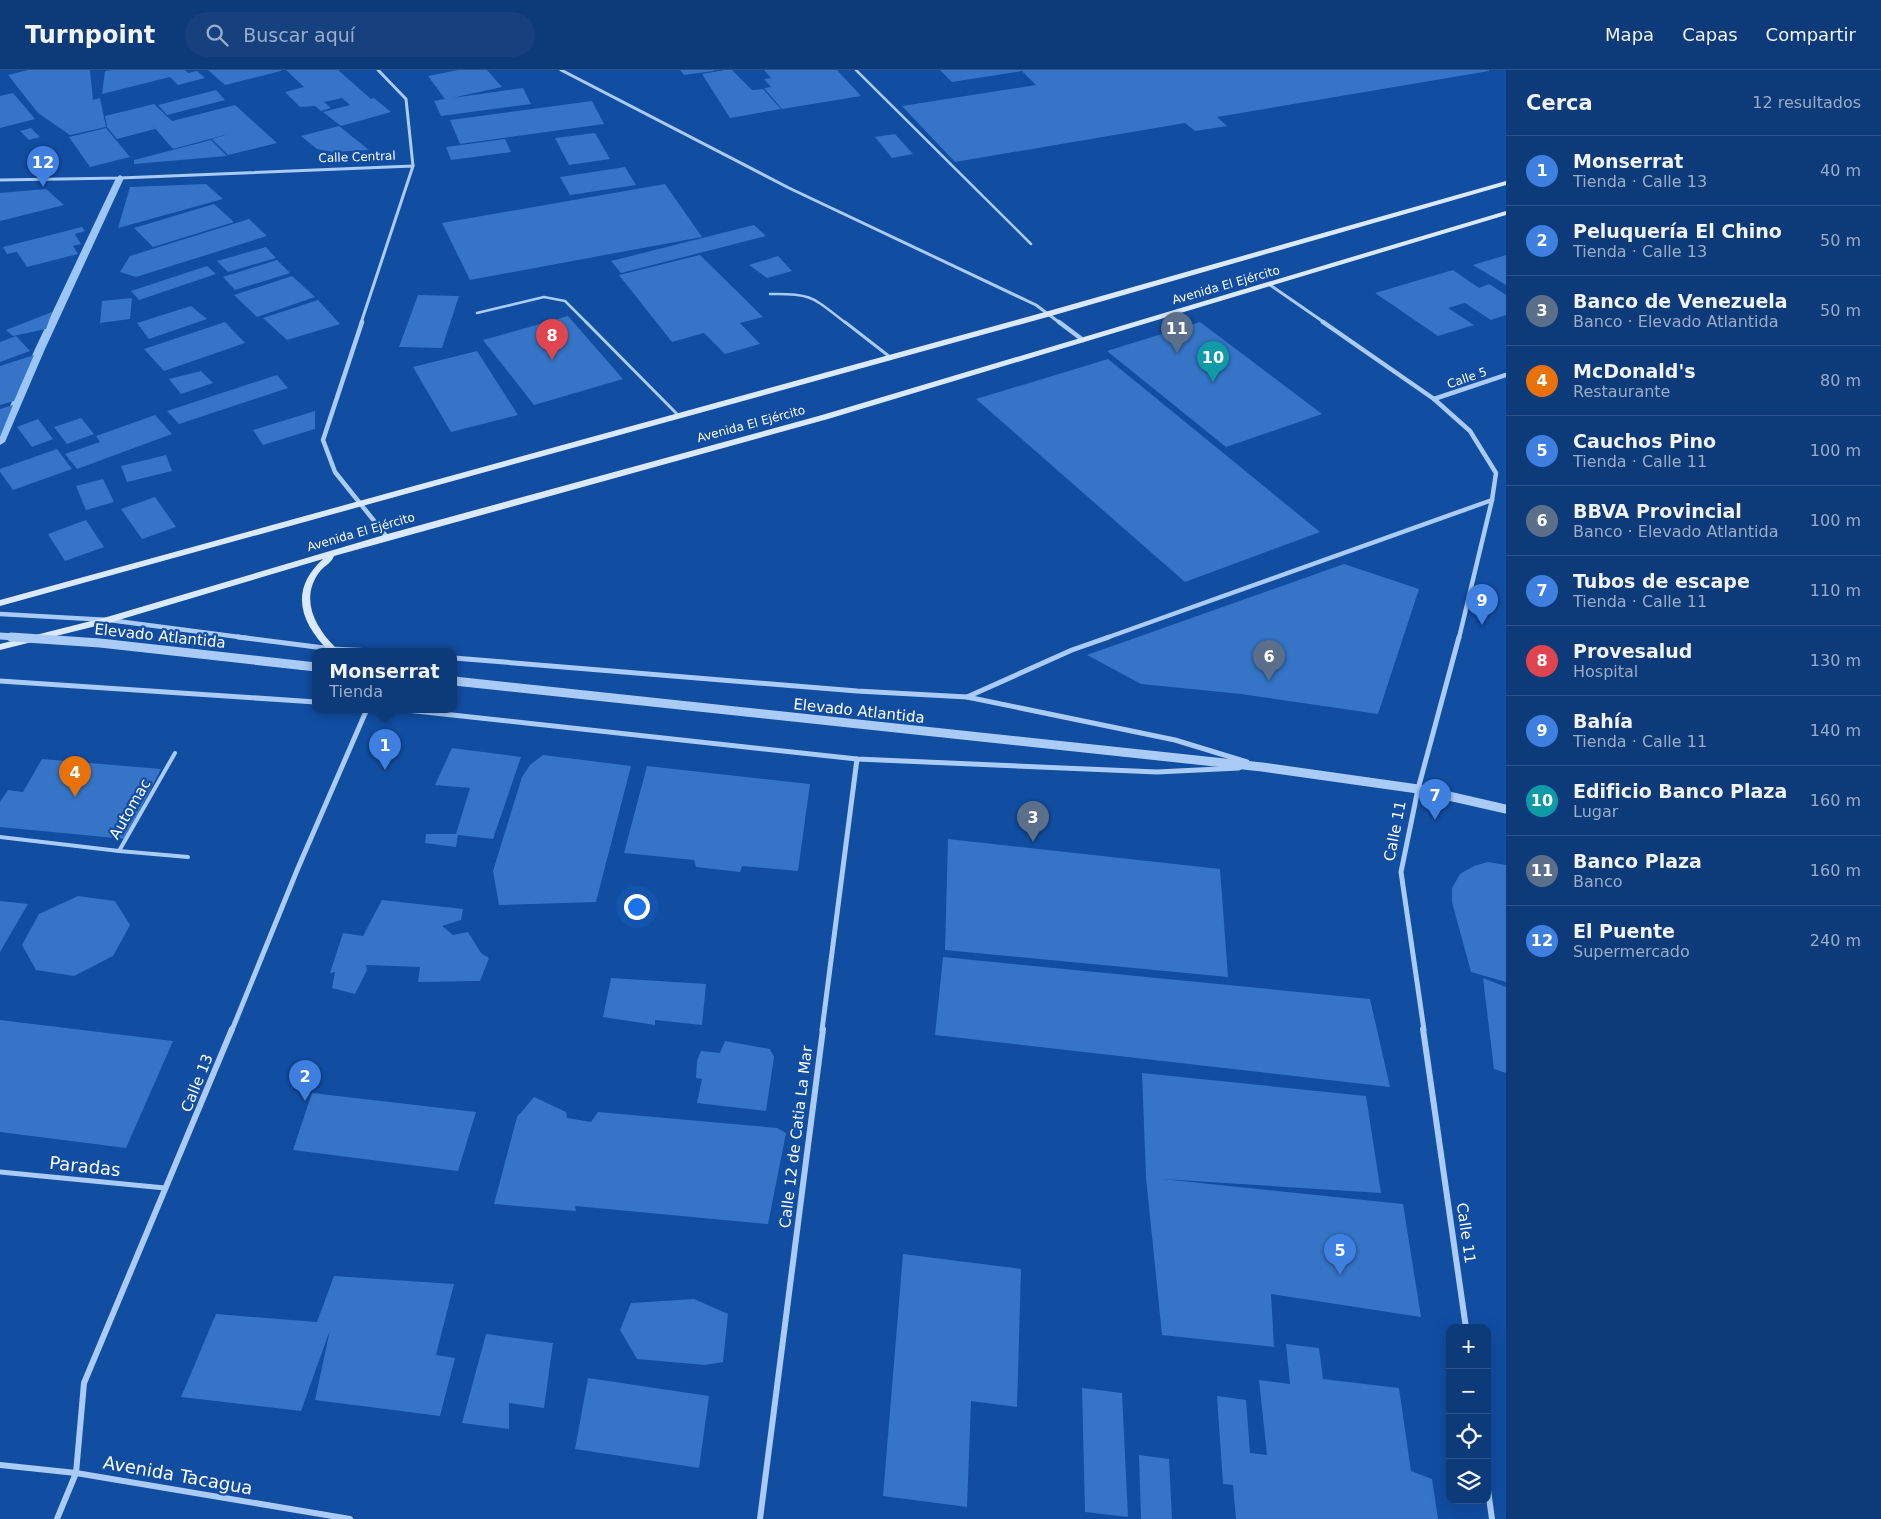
<!DOCTYPE html>
<html lang="es">
<meta charset="utf-8">
<style>
:root{--surface:#0d3a79;--page:#16417e;--text:#f1f3f6;--muted:#9aadc6;--line:#2d548a;--accent:#8c9099}
body{margin:0;font-family:"DejaVu Sans",sans-serif;background:var(--page);color:var(--text)}
.controls{position:absolute;right:15px;bottom:15px;display:grid;overflow:hidden;border-radius:10px;box-shadow:0 5px 20px #0002}
.controls button{width:45px;height:45px;display:grid;place-items:center;padding:0;border:0;border-bottom:1px solid var(--line);background:var(--surface);color:var(--text);font:25px sans-serif}
.you{position:absolute;left:636px;top:836px;width:18px;height:18px;margin:-12px;border:4px solid #fff;border-radius:50%;background:#1a73e8;box-shadow:0 0 0 8px #1a73e833}
.badge{display:grid;place-items:center;width:32px;height:32px;border-radius:50%;background:var(--accent);color:#fff;font-size:16px;font-weight:700}
.pin{position:absolute;translate:-50% -41px;filter:drop-shadow(0 1px 2px #0008)}
.pin::after{content:'';position:absolute;top:26px;width:18px;height:15px;background:inherit;clip-path:polygon(0 0,100% 0,50% 100%)}
.popup{position:absolute;left:312px;top:578px;width:145px;height:65px;box-sizing:border-box;display:grid;place-content:center;border-radius:10px;background:var(--surface);filter:drop-shadow(0 1px 4px #0005);font-size:16px;white-space:nowrap;color:var(--muted)}
.popup b{font-size:19px;color:var(--text)}
.popup::after{content:'';position:absolute;left:50%;top:100%;margin-left:-10px;border:10px solid transparent;border-top-color:var(--surface)}
.list{margin:0;padding:0;list-style:none}
h2{display:flex;justify-content:space-between;align-items:center;height:65px;margin:0;padding:0 20px;font-size:21px}
h2 small{font-size:16px;font-weight:400;color:var(--muted)}
.list li{display:grid;grid-template-columns:32px 1fr auto;gap:15px;align-items:center;box-sizing:border-box;height:70px;padding:0 20px;border-top:1px solid var(--line)}
.list b{display:block;font-size:19px;white-space:nowrap}
.list p{margin:0;font-size:16px;white-space:nowrap;color:var(--muted)}
.list em{font-size:16px;font-style:normal;color:var(--muted)}
.icon{flex:none;width:28px;height:28px;fill:none;stroke:currentColor;stroke-width:2;stroke-linecap:round;stroke-linejoin:round}
.map{position:relative;flex:none;width:1506px;height:1449px;overflow:hidden}
header{display:flex;align-items:center;gap:30px;box-sizing:border-box;height:70px;padding:0 25px;background:var(--surface);border-bottom:1px solid var(--line)}
header strong{font-size:24px}
nav{display:flex;gap:28px;margin-inline-start:auto;font-size:18px}
.search{width:350px;height:45px;background:var(--page);display:flex;align-items:center;gap:12px;box-sizing:border-box;padding:0 18px;border-radius:28px;color:var(--muted);font-size:19px}
main{display:flex}
aside{flex:1;background:var(--surface)}
.map>svg:first-child{display:block}
.lines{fill:none;stroke-linecap:round;stroke-linejoin:round}
.stream{fill:#9cc5f8;fill-rule:evenodd}
.building{fill:#3574c6}
.service-far3{stroke:#aacbf5;stroke-width:2.5}
.service-far2{stroke:#aacbf5;stroke-width:3}
.service-far1{stroke:#aacbf5;stroke-width:4}
.service{stroke:#aacbf5;stroke-width:5}
.minor-far3{stroke:#aacbf5;stroke-width:3}
.minor-far2{stroke:#aacbf5;stroke-width:4.5}
.minor-far1{stroke:#aacbf5;stroke-width:5}
.minor{stroke:#aacbf5;stroke-width:6}
.tertiary{stroke:#aacbf5;stroke-width:9}
.secondary{fill:#dbe9fe;fill-rule:evenodd}
.tertiary-bridge-far1{stroke:#aacbf5;stroke-width:7}
.tertiary-bridge{stroke:#aacbf5;stroke-width:9}
.labels{text-anchor:middle;dominant-baseline:central;stroke-width:4.5;stroke-linejoin:round;paint-order:stroke}
.far-street-label{font-size:12px;fill:#fff;stroke:#114da1}
.street-label{font-size:15px;fill:#fff;stroke:#114da1}
.near-street-label{font-size:18px;fill:#fff;stroke:#114da1}
</style>
<header>
<strong>Turnpoint</strong>
<div class="search"><svg class="icon" aria-label="search" viewBox="0 0 24 24"><circle cx="10" cy="10" r="6"/><path d="M15 15l6 6"/></svg>Buscar aquí</div>
<nav><a>Mapa</a><a>Capas</a><a>Compartir</a></nav>
</header>
<main>
<div class="map">
<svg width="1506" height="1449" viewBox="0 0 1506 1449">
<rect width="100%" height="100%" fill="#114da1"/>
<g class="lines">
<path class="stream" d="M120 105 124 108 45 279 5 372 0 375V359L35 279 116 108Z"/>
</g>
<g class="building">
<path d="M28 0H90L93 30 100 28 106 57 70 65 38 43 8 5Z"/>
<path d="M112 0H185L188 3 197 1 205 8 178 15 170 7 102 24 105 1Z"/>
<path d="M208 0H281V1L225 15Z"/>
<path d="M286 0H338L371 29 374 28 391 42 341 56 323 42 350 35 342 28 324 32 331 38 321 41 315 36 300 37 285 22 304 17Z"/>
<path d="M458 0H487L502 17 452 28 523 18 531 34 441 46 434 31 445 29 428 6Z"/>
<path d="M680 0H714V1L684 5Z"/>
<path d="M725 0H732L752 20 763 19 781 39 730 48 702 4Z"/>
<path d="M764 0H837L861 26 782 39 764 18 771 17 764 9 771 8Z"/>
<path d="M940 0H1489V1L1217 47 1227 56 1195 61 1185 53 955 92 902 36 1036 15 1022 1 952 12Z"/>
<path d="M216 20 225 30 167 45 158 35Z"/>
<path d="M13 23 35 49 0 58V26Z"/>
<path d="M592 31 604 54 460 74 450 50Z"/>
<path d="M154 34 172 51 235 35 277 73 228 85 212 69 232 63 173 79 153 56 155 59 117 69 107 57 111 56 107 57 105 46Z"/>
<path d="M339 56 369 80 333 82 317 79 301 66Z"/>
<path d="M31 58 40 67 29 70 20 61Z"/>
<path d="M106 58 130 87 90 97 69 67Z"/>
<path d="M595 63 610 89 569 95 555 68Z"/>
<path d="M895 64 913 84 892 88 875 67Z"/>
<path d="M505 69 511 82 451 90 446 77Z"/>
<path d="M211 70 227 86 134 94V90Z"/>
<path d="M625 97 636 115 570 125 560 107Z"/>
<path d="M206 114 223 129 118 158 130 117Z"/>
<path d="M665 114 702 167 470 210 442 153Z"/>
<path d="M46 119 64 135 0 151V123Z"/>
<path d="M214 134 234 152 153 177 134 158Z"/>
<path d="M249 149 267 166 136 207 120 202 130 186Z"/>
<path d="M754 155 766 166 621 203 611 191Z"/>
<path d="M82 157 85 161 75 164 81 174 73 176 78 184 27 197 17 182 7 184 3 177Z"/>
<path d="M266 177 276 188 228 202 217 191Z"/>
<path d="M700 185 763 247 740 253 760 274 725 284 704 263 672 272 619 205Z"/>
<path d="M1506 185V215L1473 195Z"/>
<path d="M778 186 792 201 767 208 749 195Z"/>
<path d="M277 190 290 203 235 220 223 207Z"/>
<path d="M207 196 216 204 139 230 131 221Z"/>
<path d="M1453 200 1479 218 1489 214 1506 225V245L1491 250 1465 233 1448 238 1474 255 1438 266 1375 223Z"/>
<path d="M292 206 315 227 257 247 234 225Z"/>
<path d="M418 225 459 226 442 278 399 277Z"/>
<path d="M132 228 130 249 100 253 102 231Z"/>
<path d="M318 230 340 254 287 270 263 248Z"/>
<path d="M191 236 207 249 149 269 137 253Z"/>
<path d="M52 242 46 259 13 266 6 260Z"/>
<path d="M568 246 623 309 534 335 483 270Z"/>
<path d="M225 252 245 273 164 301 144 279Z"/>
<path d="M1200 252 1322 344 1226 377 1107 281Z"/>
<path d="M16 266 30 281 0 292V272Z"/>
<path d="M477 281 518 345 451 362 413 297Z"/>
<path d="M34 285 14 331 0 335V296Z"/>
<path d="M1108 289 1222 382 1320 462 1185 512 976 329Z"/>
<path d="M201 301 213 313 181 324 169 309Z"/>
<path d="M277 305 288 318 179 354 167 341Z"/>
<path d="M13 335 0 367V339Z"/>
<path d="M315 341V359L263 375 253 360Z"/>
<path d="M155 345 172 364 77 399 65 384 100 372 96 366Z"/>
<path d="M81 348 94 364 67 374 54 357Z"/>
<path d="M38 349 53 369 32 377 17 357Z"/>
<path d="M57 379 72 399 13 420 0 402V399Z"/>
<path d="M166 385 172 401 127 412 121 396Z"/>
<path d="M103 409 114 432 86 440 76 416Z"/>
<path d="M155 427 176 457 142 469 121 439Z"/>
<path d="M86 450 104 477 65 491 48 464Z"/>
<path d="M1344 494 1419 519 1378 644 1241 624 1141 614 1087 585Z"/>
<path d="M452 678 521 687 493 769 458 765 456 777 425 773 426 764H456L470 718 435 715Z"/>
<path d="M543 685 631 696 596 832 499 835 493 801 522 707 530 695Z"/>
<path d="M42 689 161 699 125 769 0 757V732L8 720 23 722Z"/>
<path d="M647 696 810 714 798 801 742 796 740 802 696 797 694 790 624 783Z"/>
<path d="M948 769 1220 799 1228 907 945 880Z"/>
<path d="M1488 792 1506 795V912L1471 902 1452 832V818L1460 804 1474 796Z"/>
<path d="M78 826 115 831 130 855 113 886 74 906 36 900 22 875 39 844Z"/>
<path d="M382 830 463 839 461 850 442 856 453 865 468 862 481 883 489 888 480 911 418 912 420 897 366 895 367 900 355 924 332 918 335 902 330 903 343 863 363 866Z"/>
<path d="M0 831 28 834 0 882Z"/>
<path d="M943 887 1370 929 1390 1017 935 965Z"/>
<path d="M611 908 706 914 702 955 655 950V955L603 947Z"/>
<path d="M1483 908 1506 917V1003L1494 999Z"/>
<path d="M0 950 173 971 126 1078 0 1062Z"/>
<path d="M725 971 770 979 774 987 766 1041 697 1033 702 1009 696 1008 697 991 701 981 720 983Z"/>
<path d="M1142 1003 1366 1026 1381 1123 1162 1109 1403 1134 1421 1247 1271 1224 1274 1277 1162 1265 1146 1107Z"/>
<path d="M312 1023 476 1042 458 1101 293 1080Z"/>
<path d="M534 1027 566 1042 567 1048 591 1052 598 1042 777 1058 786 1063 768 1154 575 1136 576 1141 494 1134 517 1047Z"/>
<path d="M903 1184 1021 1199 1017 1337 971 1331 967 1437 883 1426Z"/>
<path d="M334 1206 454 1214 436 1285 455 1288 440 1346 315 1330 330 1260 301 1341 181 1327 216 1244 317 1252Z"/>
<path d="M694 1229 728 1244 723 1292 705 1295 637 1289 620 1260 631 1233Z"/>
<path d="M486 1264 553 1273 544 1338 509 1333V1359L462 1353Z"/>
<path d="M1286 1274 1319 1278 1323 1309 1399 1318 1411 1401 1432 1409 1438 1449H1236L1233 1415 1223 1414 1217 1326 1246 1330 1250 1383 1267 1385 1259 1310 1290 1314Z"/>
<path d="M588 1308 709 1326 699 1398 575 1379Z"/>
<path d="M1082 1318 1122 1323 1128 1447 1085 1442Z"/>
<path d="M1139 1385 1169 1389 1172 1449H1141Z"/>
</g>
<g class="lines">
<g class="service-far3">
<path d="M856 0 1031 174"/>
<path d="M770 224C813 223 813 228 846 253"/>
<path d="M477 243 544 227 565 231 587 253"/>
</g>
<g class="service-far2">
<path d="M586 252 678 345"/>
<path d="M845 252 890 287"/>
</g>
<g class="service-far1">
<path d="M0 767 119 781 175 683"/>
<path d="M119 781 188 787"/>
</g>
<path class="service" d="M0 1102 165 1118"/>
<g class="minor-far3">
<path d="M378 0 406 29 413 96"/>
<path d="M561 0 789 118 1036 235 1060 253"/>
<path d="M0 110 120 108 413 96 361 253"/>
<path d="M1270 215 1325 253"/>
</g>
<g class="minor-far2">
<path d="M362 252 323 370 335 402 387 467"/>
<path d="M1059 252 1083 270"/>
<path d="M1323 252 1434 329 1470 361 1496 403 1492 430 1459 568"/>
<path d="M1434 329 1506 305"/>
<path d="M0 544 109 550 247 568"/>
<path d="M1106 568 1492 430"/>
</g>
<g class="minor-far1">
<path d="M238 567 332 579 373 581"/>
<path d="M454 588 857 621 967 627 1175 670 1247 692"/>
<path d="M0 611 316 632"/>
<path d="M967 627 1072 580 1109 567"/>
<path d="M397 639 857 689 1157 702 1239 698"/>
<path d="M232 960 298 798 367 639"/>
<path d="M822 960 857 689"/>
<path d="M1424 960 1401 802 1418 719 1459 567"/>
</g>
<g class="minor">
<path d="M1423 959 1466 1258"/>
<path d="M0 1395 76 1403 350 1449"/>
<path d="M1487 1413 1492 1449"/>
<path d="M57 1449 76 1403 84 1313 232 959"/>
<path d="M760 1449 823 959"/>
</g>
<path class="tertiary" d="M454 611 1262 697 1418 719 1506 739"/>
<g class="secondary">
<path d="M1506 111V115L1051 246 0 536V530L1045 242Z"/>
<path d="M1506 141V145L828 349 334 486C332 492 326 495 321 500 299 527 314 556 335 577L337 579 335 581H329C300 552 289 520 323 489L112 552 0 580V574L107 547 384 465 822 345Z"/>
</g>
<path class="tertiary-bridge-far1" d="M0 566 29 568"/>
<path class="tertiary-bridge" d="M11 567 100 573 316 597"/>
</g>
<g class="labels">
<g class="far-street-label">
<text transform="translate(357 87) rotate(-2)">Calle Central</text>
<text transform="translate(1226 215) rotate(-16)">Avenida El Ejército</text>
<text transform="translate(1467 308) rotate(-19)">Calle 5</text>
<text transform="translate(751 354) rotate(-15)">Avenida El Ejército</text>
<text transform="translate(361 462) rotate(-16)">Avenida El Ejército</text>
</g>
<g class="street-label">
<text transform="translate(160 566) rotate(6)">Elevado Atlantida</text>
<text transform="translate(859 641) rotate(6)">Elevado Atlantida</text>
<text transform="translate(130 739) rotate(-60)">Automac</text>
<text transform="translate(1395 761) rotate(-79)">Calle 11</text>
<text transform="translate(197 1013) rotate(-68)">Calle 13</text>
<text transform="translate(796 1067) rotate(-83)">Calle 12 de Catia La Mar</text>
<text transform="translate(1466 1163) rotate(82)">Calle 11</text>
</g>
<g class="near-street-label">
<text transform="translate(85 1096) rotate(6)">Paradas</text>
<text transform="translate(178 1405) rotate(10)">Avenida Tacagua</text>
</g>
</g>
</svg>
<div class="controls">
<button>+</button>
<button>−</button>
<button><svg class="icon" aria-label="locate" viewBox="0 0 24 24"><circle cx="12" cy="12" r="6"/><path d="M12 2v4M12 18v4M2 12h4M18 12h4"/></svg></button>
<button><svg class="icon" aria-label="layers" viewBox="0 0 24 24"><path d="M12 4l9 5-9 5-9-5zM3 14l9 5 9-5"/></svg></button>
</div>
<div class="you"></div>
<div class="pin badge" style="left:385px;top:700px;background:#3f7fe0">1</div>
<div class="popup"><b>Monserrat</b>Tienda</div>
<div class="pin badge" style="left:305px;top:1031px;background:#3f7fe0">2</div>
<div class="pin badge" style="left:1033px;top:772px;background:#5c6f8a">3</div>
<div class="pin badge" style="left:75px;top:727px;background:#e8710a">4</div>
<div class="pin badge" style="left:1340px;top:1205px;background:#3f7fe0">5</div>
<div class="pin badge" style="left:1269px;top:611px;background:#5c6f8a">6</div>
<div class="pin badge" style="left:1435px;top:750px;background:#3f7fe0">7</div>
<div class="pin badge" style="left:552px;top:290px;background:#e0444e">8</div>
<div class="pin badge" style="left:1482px;top:555px;background:#3f7fe0">9</div>
<div class="pin badge" style="left:1213px;top:312px;background:#0f9aa8">10</div>
<div class="pin badge" style="left:1177px;top:283px;background:#5c6f8a">11</div>
<div class="pin badge" style="left:43px;top:117px;background:#3f7fe0">12</div>
</div>
<aside>
<h2>Cerca<small>12 resultados</small></h2>
<ul class="list">
<li><span class="badge" style="background:#3f7fe0">1</span><div><b>Monserrat</b><p>Tienda · Calle 13</p></div><em>40 m</em></li>
<li><span class="badge" style="background:#3f7fe0">2</span><div><b>Peluquería El Chino</b><p>Tienda · Calle 13</p></div><em>50 m</em></li>
<li><span class="badge" style="background:#5c6f8a">3</span><div><b>Banco de Venezuela</b><p>Banco · Elevado Atlantida</p></div><em>50 m</em></li>
<li><span class="badge" style="background:#e8710a">4</span><div><b>McDonald's</b><p>Restaurante</p></div><em>80 m</em></li>
<li><span class="badge" style="background:#3f7fe0">5</span><div><b>Cauchos Pino</b><p>Tienda · Calle 11</p></div><em>100 m</em></li>
<li><span class="badge" style="background:#5c6f8a">6</span><div><b>BBVA Provincial</b><p>Banco · Elevado Atlantida</p></div><em>100 m</em></li>
<li><span class="badge" style="background:#3f7fe0">7</span><div><b>Tubos de escape</b><p>Tienda · Calle 11</p></div><em>110 m</em></li>
<li><span class="badge" style="background:#e0444e">8</span><div><b>Provesalud</b><p>Hospital</p></div><em>130 m</em></li>
<li><span class="badge" style="background:#3f7fe0">9</span><div><b>Bahía</b><p>Tienda · Calle 11</p></div><em>140 m</em></li>
<li><span class="badge" style="background:#0f9aa8">10</span><div><b>Edificio Banco Plaza</b><p>Lugar</p></div><em>160 m</em></li>
<li><span class="badge" style="background:#5c6f8a">11</span><div><b>Banco Plaza</b><p>Banco</p></div><em>160 m</em></li>
<li><span class="badge" style="background:#3f7fe0">12</span><div><b>El Puente</b><p>Supermercado</p></div><em>240 m</em></li>
</ul>
</aside>
</main>
